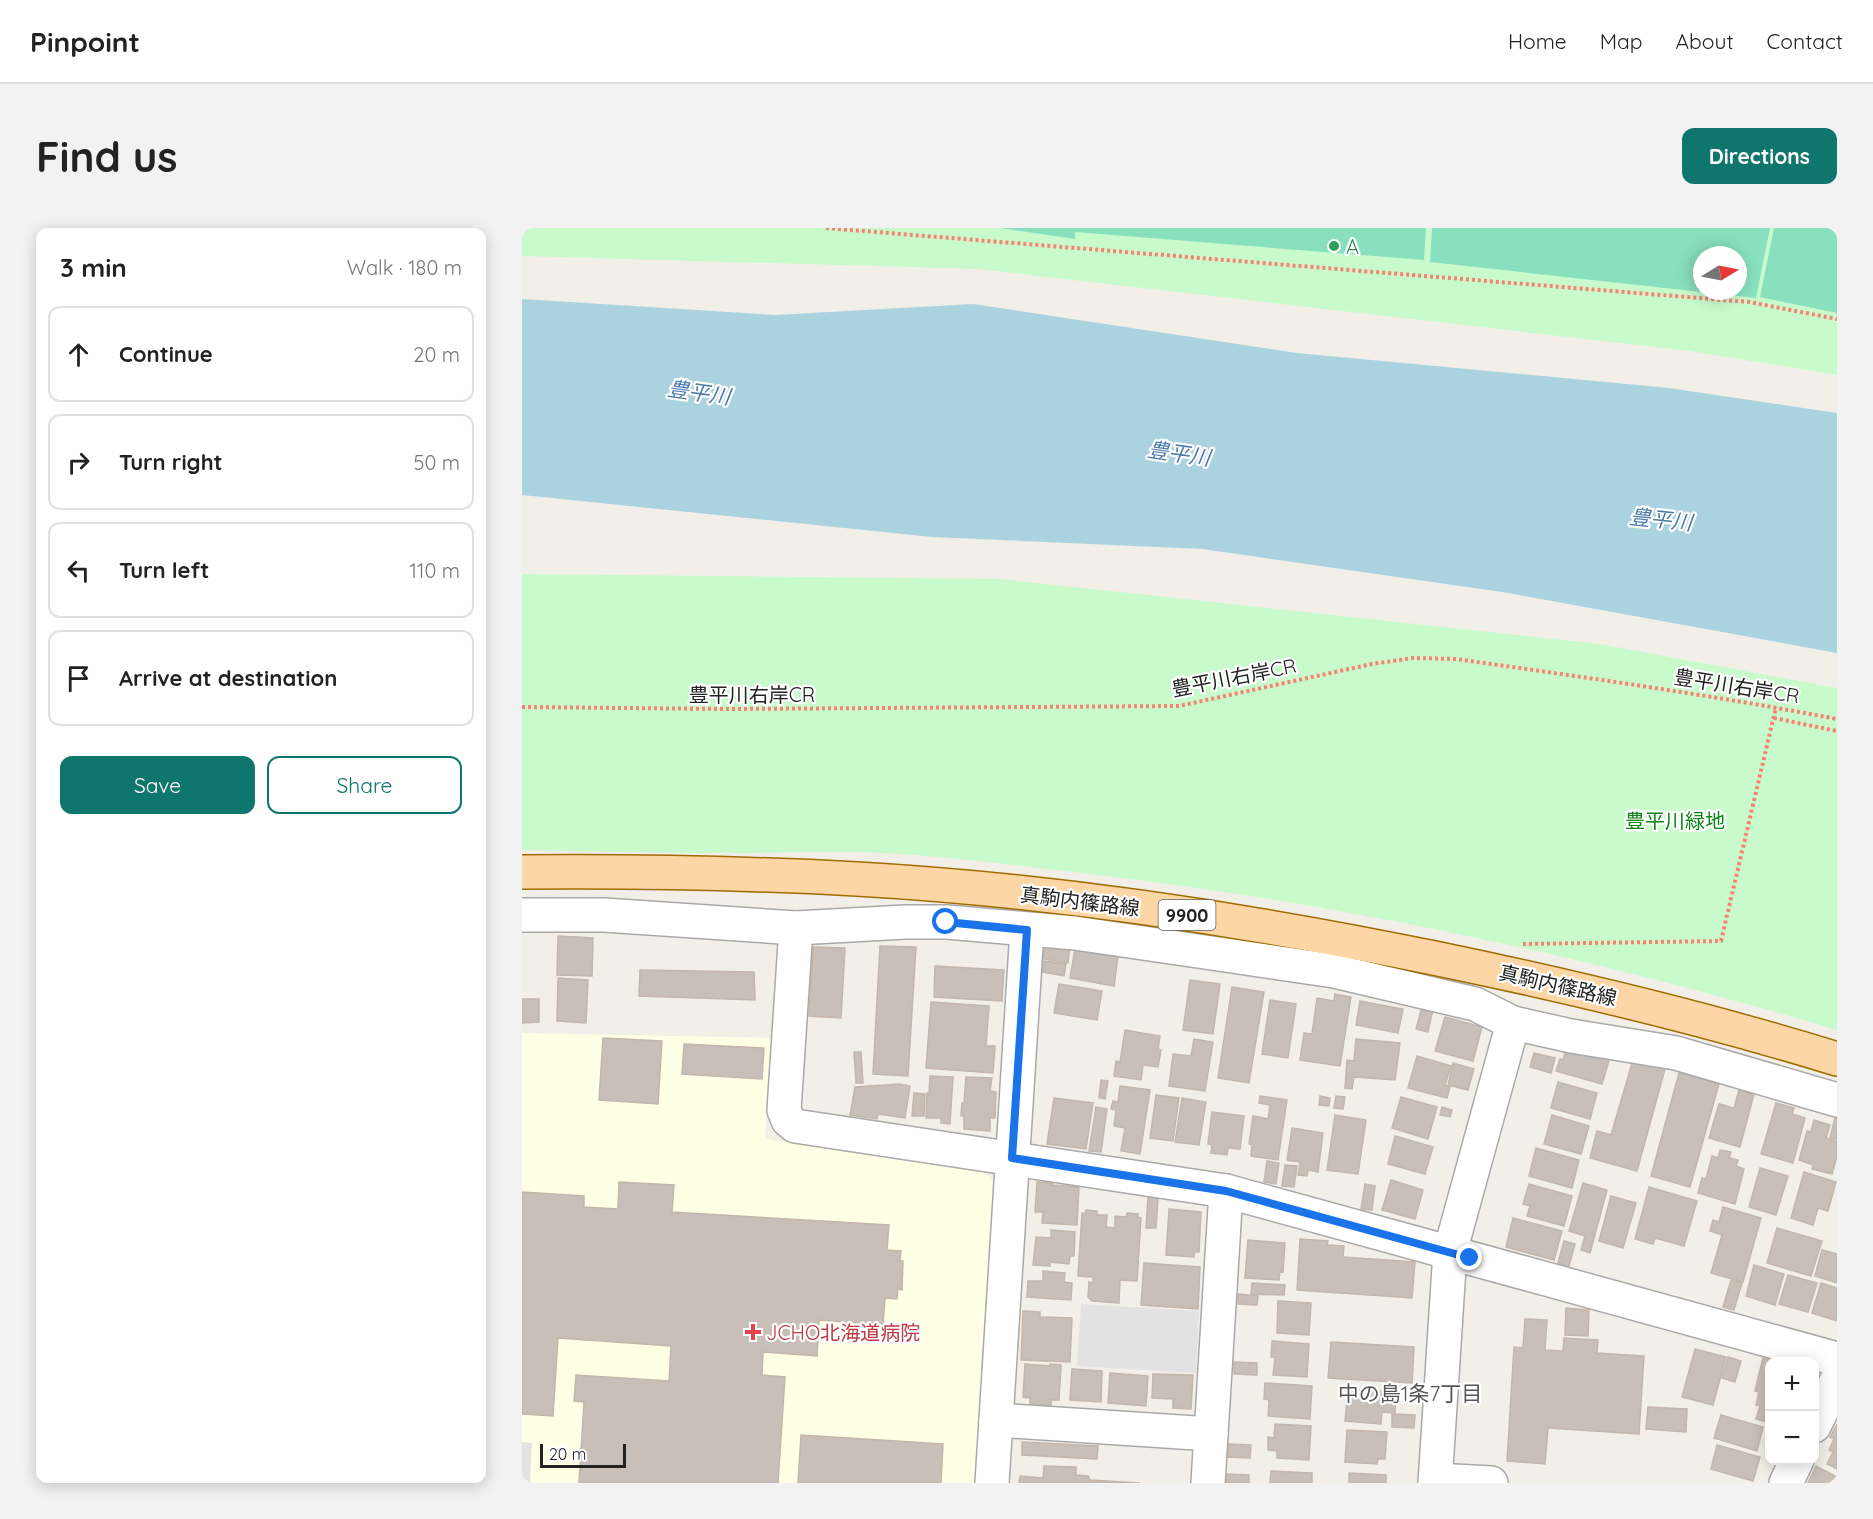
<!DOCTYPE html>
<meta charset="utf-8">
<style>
:root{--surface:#fff;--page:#f2f2f2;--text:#222;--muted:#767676;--line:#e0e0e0;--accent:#0f766e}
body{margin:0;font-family:Quicksand,"Noto Sans JP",sans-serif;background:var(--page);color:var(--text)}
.controls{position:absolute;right:18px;bottom:18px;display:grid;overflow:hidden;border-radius:12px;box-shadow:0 3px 15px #0003}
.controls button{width:54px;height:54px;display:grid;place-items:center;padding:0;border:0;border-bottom:2px solid var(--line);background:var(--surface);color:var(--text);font:30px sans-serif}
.compass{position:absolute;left:1171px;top:18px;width:54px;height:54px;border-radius:50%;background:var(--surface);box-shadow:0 3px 15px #0003;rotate:80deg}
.scale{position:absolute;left:18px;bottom:15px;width:86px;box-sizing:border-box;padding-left:6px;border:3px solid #222;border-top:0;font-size:16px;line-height:21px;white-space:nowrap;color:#222;-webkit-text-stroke:4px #fff;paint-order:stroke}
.stop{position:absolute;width:18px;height:18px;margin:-14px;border:4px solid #1a73e8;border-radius:50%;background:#fff}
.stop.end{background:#1a73e8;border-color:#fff;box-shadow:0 2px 6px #0008}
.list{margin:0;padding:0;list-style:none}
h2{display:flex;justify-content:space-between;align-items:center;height:78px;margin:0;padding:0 24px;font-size:26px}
h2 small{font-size:20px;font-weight:400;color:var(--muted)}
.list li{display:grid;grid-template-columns:39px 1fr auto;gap:18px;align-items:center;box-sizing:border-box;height:96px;margin:0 12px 12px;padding:0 12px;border:2px solid var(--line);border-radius:12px}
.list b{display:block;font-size:22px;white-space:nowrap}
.list em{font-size:20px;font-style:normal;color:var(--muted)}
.actions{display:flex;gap:12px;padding:18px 24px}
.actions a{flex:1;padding:14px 0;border:2px solid var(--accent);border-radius:12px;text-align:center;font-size:21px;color:var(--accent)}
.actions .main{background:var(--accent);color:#fff}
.icon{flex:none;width:33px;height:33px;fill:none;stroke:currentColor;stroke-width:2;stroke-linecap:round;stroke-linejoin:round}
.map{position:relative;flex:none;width:1315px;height:1255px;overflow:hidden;border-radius:12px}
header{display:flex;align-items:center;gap:36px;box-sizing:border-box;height:84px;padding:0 30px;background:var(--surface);border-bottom:2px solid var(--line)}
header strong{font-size:28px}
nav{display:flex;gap:33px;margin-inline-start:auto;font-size:21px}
.intro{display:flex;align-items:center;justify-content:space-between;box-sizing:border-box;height:144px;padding:0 36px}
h1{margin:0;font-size:42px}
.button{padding:15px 27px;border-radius:12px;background:var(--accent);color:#fff;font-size:21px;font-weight:700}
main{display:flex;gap:36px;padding:0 36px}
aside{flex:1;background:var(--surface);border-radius:12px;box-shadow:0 3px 15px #0003}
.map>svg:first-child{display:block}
.education{fill:#ffffe5}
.park{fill:#c8facc;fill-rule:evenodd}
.pitch{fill:#88e0be;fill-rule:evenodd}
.parking{fill:#e2e2e2}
.water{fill:#aad3df}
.building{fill:#c7bfb8;stroke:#c4b6ab;stroke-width:1.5}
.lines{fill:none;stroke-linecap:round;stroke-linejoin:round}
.minor-casing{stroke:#a9a9a9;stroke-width:36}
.primary-casing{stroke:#a06b00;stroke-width:36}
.path{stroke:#fa8072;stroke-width:4;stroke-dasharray:3 3;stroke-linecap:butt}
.minor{stroke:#fff;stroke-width:33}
.primary{stroke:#fcd6a4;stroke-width:33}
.route{stroke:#1a73e8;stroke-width:8}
.leisure-dot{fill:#2e9e5b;stroke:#fff;stroke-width:2}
.health-dot{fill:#e0444e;stroke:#fff;stroke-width:2}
.labels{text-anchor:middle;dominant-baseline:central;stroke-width:4.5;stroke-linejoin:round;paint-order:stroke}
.shield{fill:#fff;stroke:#646464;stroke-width:1.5}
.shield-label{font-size:18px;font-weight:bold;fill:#222}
.leisure-label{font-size:20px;fill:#27864d;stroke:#fff;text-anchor:start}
.street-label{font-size:20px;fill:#222;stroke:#fff}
.park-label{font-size:20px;fill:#0c8416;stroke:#fff}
.health-label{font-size:20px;fill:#be3a42;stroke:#fff;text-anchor:start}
.water-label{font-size:21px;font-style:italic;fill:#4a7aab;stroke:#fff}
.neighbourhood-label{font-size:21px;fill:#555;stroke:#fff}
</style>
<header>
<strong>Pinpoint</strong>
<nav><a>Home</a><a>Map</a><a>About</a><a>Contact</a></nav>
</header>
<div class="intro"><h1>Find us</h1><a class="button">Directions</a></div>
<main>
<aside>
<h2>3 min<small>Walk · 180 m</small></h2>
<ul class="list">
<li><svg class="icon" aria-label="ahead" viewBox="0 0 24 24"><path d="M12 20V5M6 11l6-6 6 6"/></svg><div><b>Continue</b></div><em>20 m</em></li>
<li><svg class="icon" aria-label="right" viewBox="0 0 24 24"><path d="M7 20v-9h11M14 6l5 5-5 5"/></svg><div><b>Turn right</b></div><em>50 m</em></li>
<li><svg class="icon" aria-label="left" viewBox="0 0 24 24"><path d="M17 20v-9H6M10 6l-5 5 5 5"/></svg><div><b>Turn left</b></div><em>110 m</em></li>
<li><svg class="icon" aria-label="arrive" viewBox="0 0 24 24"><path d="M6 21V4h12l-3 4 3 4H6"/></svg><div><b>Arrive at destination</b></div></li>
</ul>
<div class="actions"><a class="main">Save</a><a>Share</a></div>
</aside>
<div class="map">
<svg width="1315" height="1255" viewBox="0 0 1315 1255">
<rect width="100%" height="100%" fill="#f2efe9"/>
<path class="education" d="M0 805 249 810 243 911 463 944 471 954 453 1255H0Z"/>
<g class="park">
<path d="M0 0H1315V147L1168 123 456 41 0 28ZM1180 27H1216V63H1180Z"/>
<path d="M0 346 477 351 1078 416 1315 460V802C1071 729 821 676 568 646 500 638 431 629 362 625 315 622 268 625 221 625 147 625 74 624 0 622Z"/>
</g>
<g class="pitch">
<path d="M478 0H904L902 32 553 4V11Z"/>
<path d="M910 0H1248L1234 70 908 34ZM1180 27H1216V63H1180Z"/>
<path d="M1252 0H1315V85L1238 69Z"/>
</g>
<g class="parking">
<path d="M559 1076 677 1083 674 1145 555 1138Z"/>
<path d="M0 1214 10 1215 8 1255H0Z"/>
</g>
<path class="water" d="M0 71 253 87 451 76 775 125 1147 160 1315 185V425L980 364 681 321 410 309 0 267Z"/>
<g class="building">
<path d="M36 708 71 710 70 748 35 747Z"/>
<path d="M524 714 548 718 546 735 521 731Z"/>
<path d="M358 718 394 719 386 848 351 846Z"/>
<path d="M291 719 323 720 319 790 287 788Z"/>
<path d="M553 721 596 728 592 758 548 750Z"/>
<path d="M522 733 544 736 542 748 520 744Z"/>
<path d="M413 738 482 742 480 773 412 769Z"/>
<path d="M118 742 232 744 233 772 117 768Z"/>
<path d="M36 750 66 752 64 795 35 793Z"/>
<path d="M668 752 698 756 691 806 661 802Z"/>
<path d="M537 756 580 763 575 792 532 785Z"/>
<path d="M710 759 742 764 727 855 696 850Z"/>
<path d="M813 766 829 769 818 838 778 832 782 805 790 806 795 770 812 773Z"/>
<path d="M0 771H17V794L0 795Z"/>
<path d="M748 772 774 776 766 830 740 826Z"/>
<path d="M838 773 881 781 876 805 834 797Z"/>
<path d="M409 774 467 778 464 818H473L471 845 404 840Z"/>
<path d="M900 779 911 781 906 804 894 801Z"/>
<path d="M923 789 960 799 951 833 913 823Z"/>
<path d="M603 802 638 808 636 821 639 822 636 839 621 837 619 852 592 848 594 833 598 834Z"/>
<path d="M81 810 140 813 136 876 77 872Z"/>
<path d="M672 811 691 814 683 863 647 858 651 826 669 828Z"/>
<path d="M834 811 878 815 873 852 832 849 830 861 823 860 825 832 832 833Z"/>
<path d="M162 816 242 820 240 851 160 846Z"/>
<path d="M1045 817 1088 829 1080 856 1034 843 1038 831 1041 832Z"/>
<path d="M332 824H339L341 855H334Z"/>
<path d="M1012 825 1033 830 1029 845 1008 839Z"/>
<path d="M895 828 929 838 923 857 928 859 925 870 886 860Z"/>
<path d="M1111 832 1143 841 1115 943 1068 930 1075 903 1089 907Z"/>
<path d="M931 835 952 841 946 862 926 857Z"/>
<path d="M1157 845 1197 856 1168 959 1129 948Z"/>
<path d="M408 848 431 849 428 896 419 895V890H404L405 865H407Z"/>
<path d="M444 849 470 850 468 863 474 864 473 890H468V903L442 901V888H439L440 875H442Z"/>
<path d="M579 852 586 853 583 871 577 870Z"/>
<path d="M1036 854 1075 865 1068 891 1029 880Z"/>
<path d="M378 856 388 858 383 890 356 886 355 891 328 887 333 859Z"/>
<path d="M598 858 628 862 618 926 599 923 603 900 592 898 594 882 589 881 591 873 596 874Z"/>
<path d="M1217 862 1232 866 1218 919 1187 910 1197 876 1212 880Z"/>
<path d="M392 865 403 866 402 888H390Z"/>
<path d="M634 867 657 870 651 913 628 910Z"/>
<path d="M738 868 765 872 756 932 729 928 730 917 727 916 731 888 746 891 748 877 737 875Z"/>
<path d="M798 868 808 870 807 878 797 877Z"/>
<path d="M814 868 823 869 821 881 812 880Z"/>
<path d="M879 869 915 879 906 911 870 900Z"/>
<path d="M532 870 571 875 564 921 525 916Z"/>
<path d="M660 870 684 874 677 917 653 914Z"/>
<path d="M1254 875 1272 880 1270 886 1283 890 1271 935 1239 926Z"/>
<path d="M574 879 585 881 579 924 567 923Z"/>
<path d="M920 879 930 882 928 889 918 887Z"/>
<path d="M690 884 722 888 718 921 706 920 705 927 689 925 690 917 686 916Z"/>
<path d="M813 887 844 892 836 946 805 942Z"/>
<path d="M1030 887 1067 898 1059 926 1022 916Z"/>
<path d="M1313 890H1315V912L1308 910Z"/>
<path d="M1292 892 1308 897 1304 910 1315 914V928L1310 946 1290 941 1291 937 1277 932 1285 903 1289 904Z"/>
<path d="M770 900 801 905 796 944 786 942 785 948 776 947 778 934 765 932Z"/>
<path d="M873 908 911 919 903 946 866 936Z"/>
<path d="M1014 920 1057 932 1050 960 1007 948Z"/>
<path d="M1198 922 1209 924 1207 930 1216 932 1214 938 1222 941 1213 976 1176 965 1180 950 1184 951 1190 928 1196 930Z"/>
<path d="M745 933 757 935 754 956 742 954Z"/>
<path d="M763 937 775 938 772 959 760 958Z"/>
<path d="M1238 940 1266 948 1254 987 1227 979Z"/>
<path d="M1282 944 1314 954 1306 983 1296 980 1291 997 1269 990Z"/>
<path d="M869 952 901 962 893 991 860 982Z"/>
<path d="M97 954 152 957 150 984 367 997 365 1022 379 1023 378 1033H381L380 1062 376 1061 375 1071 363 1070 361 1097 297 1092 295 1128 241 1124 240 1147 263 1149 256 1255H57L62 1174 52 1173 54 1147 147 1153 149 1118 36 1110 31 1188 0 1186V964L62 968V979L96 981Z"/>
<path d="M515 954 531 955 530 957 557 959 555 997 520 995 521 984H513Z"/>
<path d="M1061 955 1085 962 1068 1025 1059 1022 1063 1008 1047 1003Z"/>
<path d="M843 956 853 958 850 982 839 981Z"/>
<path d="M1007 956 1050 968 1042 998 1005 988 1008 978 1001 976Z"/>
<path d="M1127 959 1175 973 1162 1018 1133 1010 1131 1016 1113 1011Z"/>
<path d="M1089 968 1114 975 1101 1020 1077 1013Z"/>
<path d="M626 969 636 970 634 1000H624Z"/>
<path d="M1201 979 1239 990 1221 1054 1189 1045 1200 1007 1188 1003 1191 992 1197 994Z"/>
<path d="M647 981 679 984 677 1024H672V1029L644 1027Z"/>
<path d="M564 982 575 983V987H585L584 999 593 1000V988L604 989 605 985 616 986V990H619L615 1053 598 1052 597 1075 570 1073 566 1069 567 1054 571 1055V1049L556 1048 560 985 563 986Z"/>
<path d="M991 990 1040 1003 1032 1032 984 1019Z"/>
<path d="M1255 1000 1300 1013 1289 1048 1245 1035Z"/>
<path d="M529 1002 553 1004 552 1028H548L547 1036 528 1034V1038L511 1037 514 1009 529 1010Z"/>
<path d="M778 1011 806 1013 805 1017 822 1018 821 1029 893 1034 890 1070 775 1062Z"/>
<path d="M726 1012 763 1015 761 1044 758 1043 757 1052 723 1050Z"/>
<path d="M1042 1013 1053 1016 1047 1038 1036 1035Z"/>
<path d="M1300 1022 1315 1026V1055L1293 1048Z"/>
<path d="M622 1035 678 1039 676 1081 619 1077Z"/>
<path d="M1232 1037 1262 1046 1253 1077 1224 1068Z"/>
<path d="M521 1043 543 1045 542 1054 550 1055 549 1072 505 1069 506 1053H521Z"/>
<path d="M1266 1047 1295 1055 1286 1084 1257 1076Z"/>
<path d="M1209 1052 1220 1055 1212 1082 1201 1079Z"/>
<path d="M730 1055 763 1057 762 1067 729 1066Z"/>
<path d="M1299 1055 1315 1060V1093L1290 1085Z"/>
<path d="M716 1066 736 1068 735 1077 716 1076Z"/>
<path d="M756 1073 789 1075 787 1107 755 1105Z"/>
<path d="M1044 1080 1067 1082 1066 1108 1043 1107Z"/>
<path d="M501 1083 518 1084V1089L550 1090 548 1134 499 1132Z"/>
<path d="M1003 1091 1025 1092 1023 1122 1041 1123 1042 1110 1076 1112 1075 1125 1122 1128 1117 1206 1026 1200 1023 1236 985 1233 992 1119 1001 1120Z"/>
<path d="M750 1113 787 1116 785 1149 751 1147 753 1129H749Z"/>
<path d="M809 1114 892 1119 890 1155 806 1150Z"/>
<path d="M1173 1121 1204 1129 1191 1177 1160 1169Z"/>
<path d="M1206 1129 1219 1133 1213 1154 1200 1150Z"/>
<path d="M1241 1130 1254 1134H1248V1195L1234 1191 1238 1178 1234 1177 1237 1164 1233 1163Z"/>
<path d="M712 1134 735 1135V1147L712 1146Z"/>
<path d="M503 1136 528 1138V1136L539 1137 537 1172H529V1177L508 1176V1170L501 1169Z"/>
<path d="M550 1141 580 1143 579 1174 548 1172Z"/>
<path d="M588 1145 626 1148 624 1178 586 1175Z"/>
<path d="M631 1146 671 1147 669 1181 651 1180V1171L630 1170Z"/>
<path d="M743 1155 790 1158 788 1191 746 1188 747 1172 742 1171Z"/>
<path d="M826 1161 874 1164 873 1185 860 1184 859 1196 823 1193Z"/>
<path d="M1126 1179 1165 1181 1164 1204 1124 1201Z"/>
<path d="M870 1186 893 1187 892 1200 870 1199Z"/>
<path d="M1199 1187 1241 1199 1235 1223 1192 1210Z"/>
<path d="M753 1196 789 1198 787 1232 755 1230V1223L746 1222V1209L752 1210Z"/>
<path d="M1315 1196V1241L1305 1236 1311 1224 1307 1222 1312 1211 1308 1209Z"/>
<path d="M825 1202 865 1204 863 1231H856L855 1236 823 1234Z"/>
<path d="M279 1207 421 1216 419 1255H276Z"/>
<path d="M500 1214 576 1218 575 1231 500 1227Z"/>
<path d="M706 1216 729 1217 728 1230 705 1229Z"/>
<path d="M1195 1217 1238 1229 1231 1253 1189 1241Z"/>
<path d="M522 1238 554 1239V1247L566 1248 568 1252 618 1255H497L498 1248 521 1250Z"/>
<path d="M1294 1238 1315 1249V1255H1286Z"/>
<path d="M749 1243 790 1245V1255H748Z"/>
<path d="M827 1245 864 1247V1255H827Z"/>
<path d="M705 1246 727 1247V1255H704Z"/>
</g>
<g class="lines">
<g class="minor-casing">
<g id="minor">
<path d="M0 687H82L274 700 383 694H425L553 705 812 743 953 776 991 795 1009 799 1049 808 1154 825 1315 872"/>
<path d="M274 700 262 882 266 892 273 898 704 963 1315 1131"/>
<path d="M474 1192 689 1206"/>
<path d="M1292 1198 1315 1152"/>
<path d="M914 1252 969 1255"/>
<path d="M470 1255 505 702"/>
<path d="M686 1255 704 963"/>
<path d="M913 1255 928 1024 991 795"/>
<path d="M1264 1255 1275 1232"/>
</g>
</g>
<g class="primary-casing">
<path id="primary" d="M0 644C112 643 223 645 335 651 529 662 722 691 912 730 1048 758 1182 790 1315 831"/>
</g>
<g class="path">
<path d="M304 0 1227 74 1315 91"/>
<path d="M0 479 205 481 657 478 850 436 891 430 934 431C1061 449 1189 467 1315 491"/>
<path d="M1252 490 1315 503"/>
<path d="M1001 716 1199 713 1254 479"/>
</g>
<use href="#minor" class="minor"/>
<use href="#primary" class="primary"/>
</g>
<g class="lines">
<path class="route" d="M424 694 505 702 490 930 704 963 948 1030"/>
</g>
<circle class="leisure-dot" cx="812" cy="18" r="6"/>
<path class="health-dot" d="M228 1095h6v6h6v6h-6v6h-6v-6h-6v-6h6z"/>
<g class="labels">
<rect class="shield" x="636.5" y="672" width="57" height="30" rx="4.5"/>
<g class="shield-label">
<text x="665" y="687">9900</text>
</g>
<g class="leisure-label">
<text x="824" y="18">A</text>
</g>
<g class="street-label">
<text transform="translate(712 449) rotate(-11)">豊平川右岸CR</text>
<text transform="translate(1215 458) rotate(9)">豊平川右岸CR</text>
<text x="230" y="466">豊平川右岸CR</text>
<text transform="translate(558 673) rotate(7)">真駒内篠路線</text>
<text transform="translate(1036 757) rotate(13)">真駒内篠路線</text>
</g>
<g class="park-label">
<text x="1153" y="592">豊平川緑地</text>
</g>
<g class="health-label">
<text x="244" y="1104">JCHO北海道病院</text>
</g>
<g class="water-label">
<text transform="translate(177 164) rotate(8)">豊平川</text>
<text transform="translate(657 225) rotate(8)">豊平川</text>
<text transform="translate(1139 291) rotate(6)">豊平川</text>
</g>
<g class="neighbourhood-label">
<text x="888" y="1165">中の島1条7丁目</text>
</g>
</g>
</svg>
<div class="controls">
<button>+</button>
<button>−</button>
</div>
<svg class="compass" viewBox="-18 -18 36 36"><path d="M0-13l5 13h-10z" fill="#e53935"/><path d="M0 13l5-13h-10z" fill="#767676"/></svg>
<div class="scale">20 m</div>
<div class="stop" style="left:424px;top:694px"></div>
<div class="stop end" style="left:948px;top:1030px"></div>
</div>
</main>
